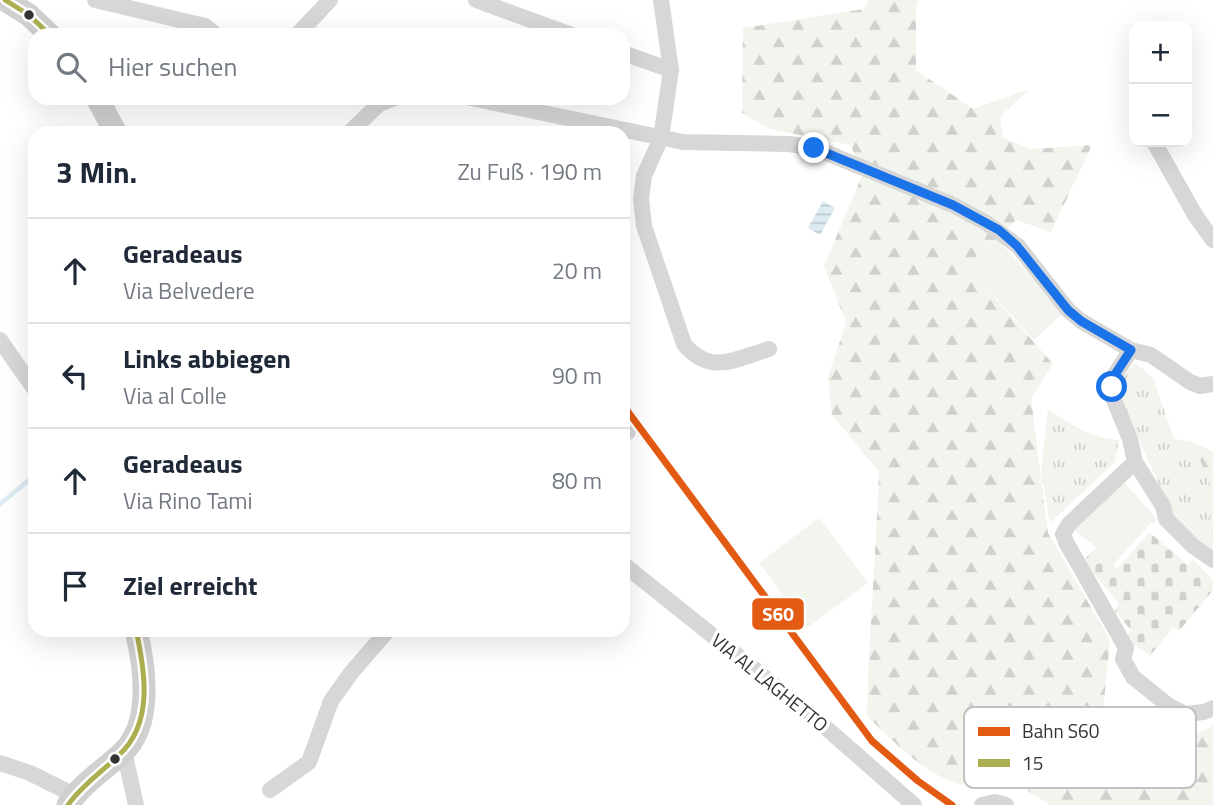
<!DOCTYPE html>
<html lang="de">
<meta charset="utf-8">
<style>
:root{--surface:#fff;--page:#f6f6f7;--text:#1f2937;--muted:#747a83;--line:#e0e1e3}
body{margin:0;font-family:"Titillium Web",sans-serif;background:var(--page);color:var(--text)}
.controls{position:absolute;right:21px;top:21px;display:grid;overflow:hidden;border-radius:14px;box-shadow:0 7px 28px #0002}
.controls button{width:63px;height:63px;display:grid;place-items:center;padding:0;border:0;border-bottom:2px solid var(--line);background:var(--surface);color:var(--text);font:35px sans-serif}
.stop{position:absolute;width:21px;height:21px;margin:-16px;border:5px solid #1a73e8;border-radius:50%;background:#fff}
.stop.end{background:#1a73e8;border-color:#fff;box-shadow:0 2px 7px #0008}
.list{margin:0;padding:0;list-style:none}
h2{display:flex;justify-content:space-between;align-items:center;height:91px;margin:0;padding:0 28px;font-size:30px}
h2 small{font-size:23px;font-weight:400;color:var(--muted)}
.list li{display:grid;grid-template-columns:46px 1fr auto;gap:21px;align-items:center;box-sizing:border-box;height:105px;padding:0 28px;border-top:2px solid var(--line)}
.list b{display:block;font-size:26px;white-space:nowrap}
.list p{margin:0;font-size:23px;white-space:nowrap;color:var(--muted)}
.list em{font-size:23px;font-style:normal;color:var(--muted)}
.icon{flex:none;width:38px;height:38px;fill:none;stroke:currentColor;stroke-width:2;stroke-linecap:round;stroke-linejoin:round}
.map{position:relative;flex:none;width:1213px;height:805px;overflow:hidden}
.search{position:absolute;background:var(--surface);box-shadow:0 7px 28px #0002;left:28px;top:28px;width:602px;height:77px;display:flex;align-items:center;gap:18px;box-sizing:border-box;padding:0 24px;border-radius:21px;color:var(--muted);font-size:26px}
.panel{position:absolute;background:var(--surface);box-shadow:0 7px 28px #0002;left:28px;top:126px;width:602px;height:511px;border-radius:21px}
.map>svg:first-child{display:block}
.green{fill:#f1f5ed}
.forest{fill:url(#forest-firs)}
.cemetery{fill:url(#cemetery-stones)}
.park{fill:url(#park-tufts)}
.water{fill:url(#water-rules)}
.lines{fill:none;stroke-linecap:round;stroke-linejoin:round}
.stream{stroke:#ddebf3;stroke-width:4.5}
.street{stroke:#d7d7d7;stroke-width:16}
.secondary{stroke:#d0d0d0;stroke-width:23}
.bus-1-casing{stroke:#fff;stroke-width:10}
.bus-1{stroke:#acaf50;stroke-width:5}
.rail-1-casing{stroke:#fff;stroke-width:12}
.rail-1{stroke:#e35a13;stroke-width:7}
.route{stroke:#1a73e8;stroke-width:9}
.bus-dot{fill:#333;stroke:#fff;stroke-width:2.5}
.labels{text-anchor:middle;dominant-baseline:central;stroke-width:7;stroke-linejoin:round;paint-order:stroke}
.street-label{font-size:19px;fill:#333;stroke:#fff}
.key{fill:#fff;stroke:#c2c2c2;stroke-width:2}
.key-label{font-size:19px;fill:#333}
.line-badge{stroke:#fff;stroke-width:2.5}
.badge-label{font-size:19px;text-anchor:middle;font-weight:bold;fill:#fff}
</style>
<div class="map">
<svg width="1213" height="805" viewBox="0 0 1213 805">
<defs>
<pattern id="forest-firs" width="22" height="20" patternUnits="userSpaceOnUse" patternTransform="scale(1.75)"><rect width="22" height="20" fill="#f1f5ed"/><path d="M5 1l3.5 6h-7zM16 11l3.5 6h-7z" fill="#cfd2cc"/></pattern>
<pattern id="cemetery-stones" width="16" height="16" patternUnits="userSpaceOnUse" patternTransform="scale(1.75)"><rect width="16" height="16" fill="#f1f5ed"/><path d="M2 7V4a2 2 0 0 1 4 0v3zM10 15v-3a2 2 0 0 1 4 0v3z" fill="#cfd2cc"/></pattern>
<pattern id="park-tufts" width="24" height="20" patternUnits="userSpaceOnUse" patternTransform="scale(1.75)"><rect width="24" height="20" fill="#f1f5ed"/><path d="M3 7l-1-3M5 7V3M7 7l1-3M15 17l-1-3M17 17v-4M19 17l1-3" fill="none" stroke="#cfd2cc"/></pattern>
<pattern id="water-rules" width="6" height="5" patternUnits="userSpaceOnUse" patternTransform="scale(1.75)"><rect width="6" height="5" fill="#ddebf3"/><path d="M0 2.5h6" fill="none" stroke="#becad1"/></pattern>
</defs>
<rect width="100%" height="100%" fill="#fff"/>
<g class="green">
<path d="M997 239 1064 312 1034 340 967 266Z"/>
<path d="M1123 481 1155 517 1156 523H1151L1113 565 1096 547 1071 527Z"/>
<path d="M819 518 868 583 807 628 759 563Z"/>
</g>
<g class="forest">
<path d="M868 0H918L916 7V70L973 109 1029 89 1000 117 1003 138 1032 149 1092 145 1051 232 1016 220 967 266 1053 364 1031 398 1048 533 1110 640 1098 763 1139 779 1158 739 1187 738 1213 726V805H1050L1011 780C1000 782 985 788 974 787 929 781 898 745 867 716 869 634 876 553 879 472L832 415 828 378 846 322 824 266 862 176 851 145 769 129 742 113 743 28 864 9Z"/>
<path d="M1191 441 1213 452V551L1208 547 1213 489Z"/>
</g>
<path class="cemetery" d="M1149 532 1188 565 1193 559 1213 580V590L1179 631 1173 627 1150 656 1131 643 1127 636 1131 630 1115 611 1119 604 1083 561 1096 547 1117 569Z"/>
<g class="park">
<path d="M1136 363 1153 378 1174 439 1191 441 1213 489 1208 547 1175 520 1120 397C1121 381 1123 374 1136 363Z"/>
<path d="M1048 409C1071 425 1090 438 1119 440L1115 462 1050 523 1041 471Z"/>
</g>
<path class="water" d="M823 201 835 208 820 235 808 228Z"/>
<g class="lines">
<path class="stream" d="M0 504 35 475"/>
<g class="street">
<path d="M95 0 205 26 216 35"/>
<path d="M476 0 572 35"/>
<path d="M661 0 671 70 661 138 644 176 641 199 644 226 684 344C710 376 736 359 769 349"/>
<path d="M297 35 330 0"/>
<path d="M623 53 671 70"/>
<path d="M471 98 683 142 789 144 815 148 953 205 985 222 1018 246 1068 310 1081 321 1131 350 1151 355 1190 382 1200 386 1213 384"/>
<path d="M349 133 379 104 395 98"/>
<path d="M1154 142 1195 215 1213 240"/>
<path d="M0 340 35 390"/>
<path d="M1131 350 1114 376 1112 387 1114 400 1130 439 1135 462 1163 506 1166 519 1193 546 1213 560"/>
<path d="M623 432H628"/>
<path d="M1135 462 1069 524 1063 534 1066 542 1126 648 1123 659 1133 677 1169 706 1185 714 1204 712 1213 708"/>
<path d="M623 564 808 712 914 805"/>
<path d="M124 751 136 805"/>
<path d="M0 763 30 773 74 795"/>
<path d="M270 790 309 762 331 701 351 673 388 630"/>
<path d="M982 805 995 802 1006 805"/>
</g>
<g class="secondary">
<path d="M5 0 29 15 50 35"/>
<path d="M97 98 116 133"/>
<path d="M68 805C81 784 104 770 122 753 153 725 145 667 136 630"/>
</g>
<g class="bus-1-casing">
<g id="bus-1">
<path d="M5 0 29 15 50 35"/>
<path d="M68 805C82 785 102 772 119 755 154 723 145 671 136 630"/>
</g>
</g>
<use href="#bus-1" class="bus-1"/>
<g class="rail-1-casing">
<path id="rail-1" d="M623 405 872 741 918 781 952 805"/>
</g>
<use href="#rail-1" class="rail-1"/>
</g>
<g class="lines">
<path class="route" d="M814 148 953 205 999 230 1017 246 1068 310 1081 321 1131 350 1114 376 1112 387"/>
</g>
<g class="bus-dot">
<circle cx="29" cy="15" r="6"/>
<circle cx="115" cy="759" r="6"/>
</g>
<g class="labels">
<g class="street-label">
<text transform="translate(770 682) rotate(39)">VIA AL LAGHETTO</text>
</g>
</g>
<rect x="964" y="707" width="232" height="81" rx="10" class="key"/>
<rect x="978" y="727" width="32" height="9" fill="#e35a13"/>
<rect x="978" y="759" width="32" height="8" fill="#acaf50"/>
<g class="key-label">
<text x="1022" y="738">Bahn S60</text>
<text x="1022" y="770">15</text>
</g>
<rect class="line-badge" x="751" y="597" width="54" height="34" rx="7" fill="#e35a13"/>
<g class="badge-label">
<text x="778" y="621">S60</text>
</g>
</svg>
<div class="controls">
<button>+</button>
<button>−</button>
</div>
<div class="stop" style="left:1112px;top:387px"></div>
<div class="stop end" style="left:814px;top:148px"></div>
<div class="search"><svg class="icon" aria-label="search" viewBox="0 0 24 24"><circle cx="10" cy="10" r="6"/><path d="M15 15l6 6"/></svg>Hier suchen</div>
<section class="panel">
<h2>3 Min.<small>Zu Fuß · 190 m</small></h2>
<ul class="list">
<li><svg class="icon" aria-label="ahead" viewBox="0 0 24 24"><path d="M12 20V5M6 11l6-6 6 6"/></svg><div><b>Geradeaus</b><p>Via Belvedere</p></div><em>20 m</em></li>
<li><svg class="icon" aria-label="left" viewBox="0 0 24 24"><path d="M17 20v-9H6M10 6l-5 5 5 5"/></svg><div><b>Links abbiegen</b><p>Via al Colle</p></div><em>90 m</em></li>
<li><svg class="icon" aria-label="ahead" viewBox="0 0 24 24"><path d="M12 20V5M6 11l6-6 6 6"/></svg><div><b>Geradeaus</b><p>Via Rino Tami</p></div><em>80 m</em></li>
<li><svg class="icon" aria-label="arrive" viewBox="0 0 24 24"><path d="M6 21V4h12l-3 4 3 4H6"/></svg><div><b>Ziel erreicht</b></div></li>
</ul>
</section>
</div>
